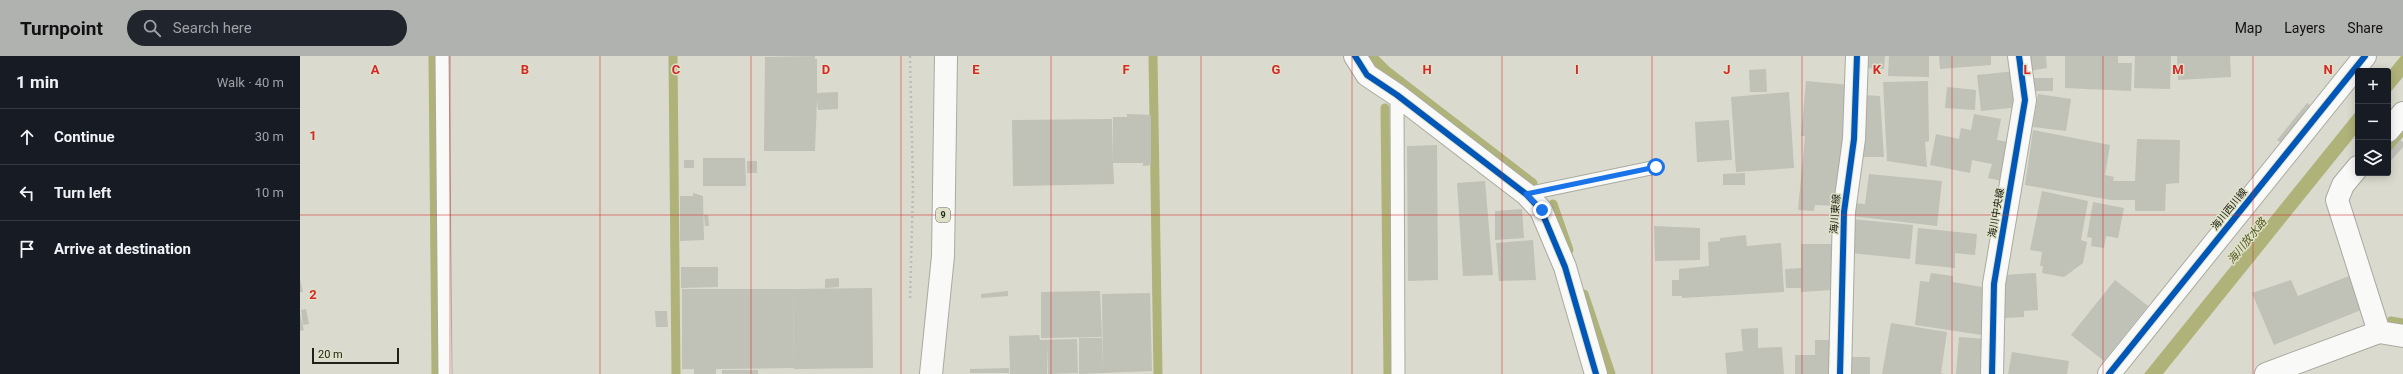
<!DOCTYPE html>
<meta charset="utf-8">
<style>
:root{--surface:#171b24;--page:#20242c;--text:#f1f3f6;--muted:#9ea1a6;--line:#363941;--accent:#b0b2af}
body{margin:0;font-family:Roboto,"Noto Sans JP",sans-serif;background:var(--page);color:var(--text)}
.controls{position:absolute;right:12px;top:12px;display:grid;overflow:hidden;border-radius:4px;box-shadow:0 2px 10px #0003}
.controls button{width:36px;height:36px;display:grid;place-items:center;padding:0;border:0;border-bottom:1px solid var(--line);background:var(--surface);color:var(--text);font:20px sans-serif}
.scale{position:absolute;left:12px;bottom:10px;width:87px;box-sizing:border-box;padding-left:4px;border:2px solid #202118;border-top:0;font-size:11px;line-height:14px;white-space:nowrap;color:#202118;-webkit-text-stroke:3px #dee1c8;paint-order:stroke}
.stop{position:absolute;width:12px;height:12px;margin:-9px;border:3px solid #1a73e8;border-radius:50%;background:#fff}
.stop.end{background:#1a73e8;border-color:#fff;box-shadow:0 1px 4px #0008}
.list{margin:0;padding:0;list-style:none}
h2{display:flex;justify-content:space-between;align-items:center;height:52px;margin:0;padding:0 16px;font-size:17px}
h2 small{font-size:13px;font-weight:400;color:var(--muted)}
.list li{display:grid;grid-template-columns:26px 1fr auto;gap:12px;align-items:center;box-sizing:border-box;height:56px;padding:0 16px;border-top:1px solid var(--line)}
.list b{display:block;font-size:15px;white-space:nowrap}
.list em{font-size:13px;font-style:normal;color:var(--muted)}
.icon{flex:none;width:22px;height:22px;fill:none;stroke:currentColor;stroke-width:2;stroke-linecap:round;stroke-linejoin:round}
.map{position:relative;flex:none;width:2103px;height:318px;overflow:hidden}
header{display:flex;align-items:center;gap:24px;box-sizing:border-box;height:56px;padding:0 20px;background:var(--accent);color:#111}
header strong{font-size:19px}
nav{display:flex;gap:22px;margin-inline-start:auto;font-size:14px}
.search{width:280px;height:36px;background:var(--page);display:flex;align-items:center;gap:10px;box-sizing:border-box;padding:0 14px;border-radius:22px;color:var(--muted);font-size:15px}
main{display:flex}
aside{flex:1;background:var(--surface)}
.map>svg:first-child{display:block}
.water{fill:#afb379}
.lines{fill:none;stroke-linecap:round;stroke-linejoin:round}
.stream{stroke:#afb379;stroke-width:9}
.building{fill:#c0c1b7}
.service-casing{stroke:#a9aaa0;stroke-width:15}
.minor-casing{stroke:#a9aaa0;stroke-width:24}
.trunk-casing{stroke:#a9aaa0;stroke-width:24}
.path{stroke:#bbbcb8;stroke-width:2.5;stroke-dasharray:2 3;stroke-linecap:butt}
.service{stroke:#f9faf8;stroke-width:13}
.minor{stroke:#f9faf8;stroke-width:22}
.trunk{stroke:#f9faf8;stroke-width:22}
.cycleway-casing{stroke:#dee1c8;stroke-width:8}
.cycleway{stroke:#0057b8;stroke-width:6}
.route{stroke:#1a73e8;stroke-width:5}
.grid{fill:none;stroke:#d62828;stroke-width:1;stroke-opacity:0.55}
.labels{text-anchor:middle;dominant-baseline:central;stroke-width:3;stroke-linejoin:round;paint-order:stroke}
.shield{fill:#dee1c8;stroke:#595b4d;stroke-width:1}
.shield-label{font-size:9px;font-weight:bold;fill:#202118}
.street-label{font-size:10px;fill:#202118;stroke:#dee1c8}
.water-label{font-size:11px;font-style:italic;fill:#55581f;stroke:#dee1c8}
.grid-label{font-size:13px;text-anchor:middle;font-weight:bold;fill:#d62828;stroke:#dee1c8;stroke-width:3;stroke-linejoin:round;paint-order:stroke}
</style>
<header>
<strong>Turnpoint</strong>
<div class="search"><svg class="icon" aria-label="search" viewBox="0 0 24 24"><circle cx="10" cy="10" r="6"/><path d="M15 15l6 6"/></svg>Search here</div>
<nav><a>Map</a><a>Layers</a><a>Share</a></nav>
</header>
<main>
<aside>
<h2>1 min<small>Walk · 40 m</small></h2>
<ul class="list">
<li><svg class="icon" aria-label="ahead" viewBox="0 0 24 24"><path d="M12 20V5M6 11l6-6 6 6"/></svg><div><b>Continue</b></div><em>30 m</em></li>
<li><svg class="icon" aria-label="left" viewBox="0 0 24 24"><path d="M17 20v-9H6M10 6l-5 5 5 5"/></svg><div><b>Turn left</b></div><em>10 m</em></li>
<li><svg class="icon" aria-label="arrive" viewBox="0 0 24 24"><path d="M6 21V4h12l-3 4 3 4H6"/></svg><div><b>Arrive at destination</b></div></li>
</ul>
</aside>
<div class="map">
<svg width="2103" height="318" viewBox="0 0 2103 318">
<rect width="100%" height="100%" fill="#dadbce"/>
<g class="water">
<path d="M2101 0H2103V21L2088 39V16Z"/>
<path d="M2058 53V76L1863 318H1844Z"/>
</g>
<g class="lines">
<g class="stream">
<path d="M133 0 136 318"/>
<path d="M373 0 376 318"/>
<path d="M853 0 858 318"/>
<path d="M1072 0 1086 14 1233 127"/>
<path d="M1085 52 1088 318"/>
<path d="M2088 92 2103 74"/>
<path d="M1253 148 1269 194"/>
<path d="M1284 238 1311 318"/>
<path d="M2091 265 2103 267"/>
</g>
</g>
<g class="building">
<path d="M515 0V3H517V37L538 36V53L518 54 517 44 515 95H464L465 1Z"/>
<path d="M1563 0H1585L1584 13 1563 12Z"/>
<path d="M1589 0H1629V21L1588 20Z"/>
<path d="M1639 0H1691V9L1640 13Z"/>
<path d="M1728 0H1746L1747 12 1729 15Z"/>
<path d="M1765 0H1818V7H1832L1831 35 1765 32Z"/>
<path d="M1835 0H1871L1870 33 1834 32Z"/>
<path d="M1877 0H1930L1931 21 1878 24Z"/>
<path d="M1466 13 1467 36H1450L1449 14Z"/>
<path d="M1715 15 1719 51 1681 55 1677 19Z"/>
<path d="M1732 22H1753V35H1731Z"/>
<path d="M1506 25 1550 29 1538 150 1515 149 1514 155 1498 154 1505 80H1501Z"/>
<path d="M1628 25 1629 85 1625 86 1627 111 1587 105 1583 26Z"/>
<path d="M1647 31 1676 34 1675 54 1645 52Z"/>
<path d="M1489 36 1494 112 1436 116 1431 41Z"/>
<path d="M1738 38 1771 43 1766 75 1733 71Z"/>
<path d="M1563 39 1580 40 1584 101H1561Z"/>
<path d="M2007 47 2014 52 1984 89 1977 84Z"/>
<path d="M827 58 851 59V109L843 110V107H813L814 128 713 130 712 64 812 63 813 105V61H827Z"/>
<path d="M1674 58 1701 63 1697 84 1714 87 1707 126 1688 122 1692 108 1672 104 1670 117 1630 109 1636 78 1659 83 1661 72 1671 74Z"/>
<path d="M1429 64 1432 104 1397 106 1395 66Z"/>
<path d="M1733 74 1810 89 1805 119 1814 121 1813 125H1835L1837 83 1880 84 1879 127 1866 128 1865 155H1835V144H1811L1725 129Z"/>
<path d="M2100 84 2103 86V91L2088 108V98Z"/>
<path d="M1137 89 1138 224 1108 225 1107 90Z"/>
<path d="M403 102H445L446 130H403Z"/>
<rect x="384" y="104" width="10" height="8"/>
<rect x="447" y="105" width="10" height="12"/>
<path d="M1445 117V129H1423V118Z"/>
<path d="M1569 118 1642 125 1637 170 1552 160 1554 147 1565 148Z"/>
<path d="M1185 125 1193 219 1163 220 1157 127Z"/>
<path d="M1742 135 1788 145 1781 184 1787 186 1783 207 1764 221 1742 217 1743 210H1740L1742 196 1730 194Z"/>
<path d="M393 137 403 140 404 184 380 185V140H393Z"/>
<path d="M1793 146 1824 152 1818 182 1806 180 1804 192 1791 190 1792 182 1787 181Z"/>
<path d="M1222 153 1224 182 1195 184V155Z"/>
<path d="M404 159H408L409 170H405Z"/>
<path d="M1552 163 1613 169 1610 203 1550 197Z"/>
<path d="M1354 170 1400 172V204L1355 205Z"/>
<path d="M1618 172 1677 178 1675 199 1655 197V212L1615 208Z"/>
<path d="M1446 179 1447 190 1481 187 1484 236 1382 242V240H1372V224H1379V213L1409 210 1408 186 1420 185V182Z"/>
<path d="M1233 184 1236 224 1199 225 1196 187Z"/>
<path d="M1501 188H1532V234L1501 236V232H1486L1485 213 1501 212Z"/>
<path d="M381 211H418V231L381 232Z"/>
<path d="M1631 217 1653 220V226L1688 232 1682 279 1615 269 1620 225 1629 226Z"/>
<path d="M1736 217 1738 254 1724 255V261L1704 262 1703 219Z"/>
<path d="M2049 220 2061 254 1974 289 1952 237 1991 224 1998 240Z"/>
<path d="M539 222V231L525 232V223Z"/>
<path d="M0 223 3 236H0Z"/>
<path d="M1815 224 1848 250 1804 305 1771 279Z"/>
<path d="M572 232 573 312 494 313 493 233Z"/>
<path d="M382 233H493L494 312 416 313V318H394V313H382Z"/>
<path d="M708 235V240L681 242V238Z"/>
<path d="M800 235 802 281 741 282V236Z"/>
<path d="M850 237 852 315 779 318V282H802L803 316 802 238Z"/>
<path d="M6 253 9 268 3 269 1 254Z"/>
<path d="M355 255H367L368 271H356Z"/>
<path d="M0 258 4 274 0 275Z"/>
<path d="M1591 267 1647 276 1641 317 1644 318H1582Z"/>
<path d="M1458 272V292L1482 291 1484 318H1427L1425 297 1443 295 1441 273Z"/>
<path d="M739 279 740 284 777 283 778 317 748 318 747 288V318H710L709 280Z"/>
<path d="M1659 281 1686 283 1684 318H1656Z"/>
<path d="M1515 284H1532V318H1495V299H1515Z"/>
<path d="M1712 296 1769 305 1767 318H1708Z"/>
<path d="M1547 301H1570V318H1546Z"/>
<path d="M709 312V317H670V313Z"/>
<rect x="422" y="314" width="36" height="4"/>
</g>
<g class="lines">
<g class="service-casing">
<g id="service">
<path d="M142 0 145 318"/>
<path d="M1097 39 1098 318"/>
<path d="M1226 138 1356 111"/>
</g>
</g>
<g class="minor-casing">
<g id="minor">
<path d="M1055 0 1067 19 1097 39 1226 138 1241 154 1265 211 1296 318"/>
<path d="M2088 75 2103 57"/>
<path d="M2058 111 2043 129 2037 144 2079 276 2103 280"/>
<path d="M1540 318 1544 156 1554 83 1557 0"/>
<path d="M1692 318 1694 228 1725 44 1719 0"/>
<path d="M1809 318 2065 0"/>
<path d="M1966 318 2079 276"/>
</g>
</g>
<g class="trunk-casing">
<path id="trunk" d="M631 318 643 200 646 0"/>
</g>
<path class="path" d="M610 0 613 132 610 245"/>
<use href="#service" class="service"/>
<use href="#minor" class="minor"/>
<use href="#trunk" class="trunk"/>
<g class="cycleway-casing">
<g id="cycleway">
<path d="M1055 0 1067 19 1097 39 1226 138 1241 154 1265 211 1296 318"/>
<path d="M1540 318 1544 156 1554 83 1557 0"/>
<path d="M1692 318 1694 228 1725 44 1719 0"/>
<path d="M1809 318 2065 0"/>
</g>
</g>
<use href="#cycleway" class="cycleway"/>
</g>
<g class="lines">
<path class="route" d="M1242 154 1226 138 1356 111"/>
</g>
<path class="grid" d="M150 0V318M300 0V318M451 0V318M601 0V318M751 0V318M901 0V318M1052 0V318M1202 0V318M1352 0V318M1502 0V318M1652 0V318M1803 0V318M1953 0V318M0 159H2103"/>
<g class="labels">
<rect class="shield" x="636" y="152" width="14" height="14" rx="3"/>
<g class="shield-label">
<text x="643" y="159">9</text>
</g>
<g class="street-label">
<text transform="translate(1929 153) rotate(-51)">海川西川線</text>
<text transform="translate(1696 157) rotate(-80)">海川中央線</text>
<text transform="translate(1535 158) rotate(-86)">海川東線</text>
</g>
<g class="water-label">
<text transform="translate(1947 185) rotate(-51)">海川放水路</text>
</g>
</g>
<g class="grid-label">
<text x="75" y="18">A</text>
<text x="225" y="18">B</text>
<text x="376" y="18">C</text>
<text x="526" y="18">D</text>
<text x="676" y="18">E</text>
<text x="826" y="18">F</text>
<text x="976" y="18">G</text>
<text x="1127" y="18">H</text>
<text x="1277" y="18">I</text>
<text x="1427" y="18">J</text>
<text x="1577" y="18">K</text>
<text x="1727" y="18">L</text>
<text x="1878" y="18">M</text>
<text x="2028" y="18">N</text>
<text x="13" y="84">1</text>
<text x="13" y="243">2</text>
</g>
</svg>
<div class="controls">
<button>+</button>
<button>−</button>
<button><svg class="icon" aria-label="layers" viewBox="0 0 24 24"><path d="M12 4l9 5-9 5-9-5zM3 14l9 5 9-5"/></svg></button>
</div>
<div class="scale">20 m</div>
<div class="stop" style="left:1356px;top:111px"></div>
<div class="stop end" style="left:1242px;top:154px"></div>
</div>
</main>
